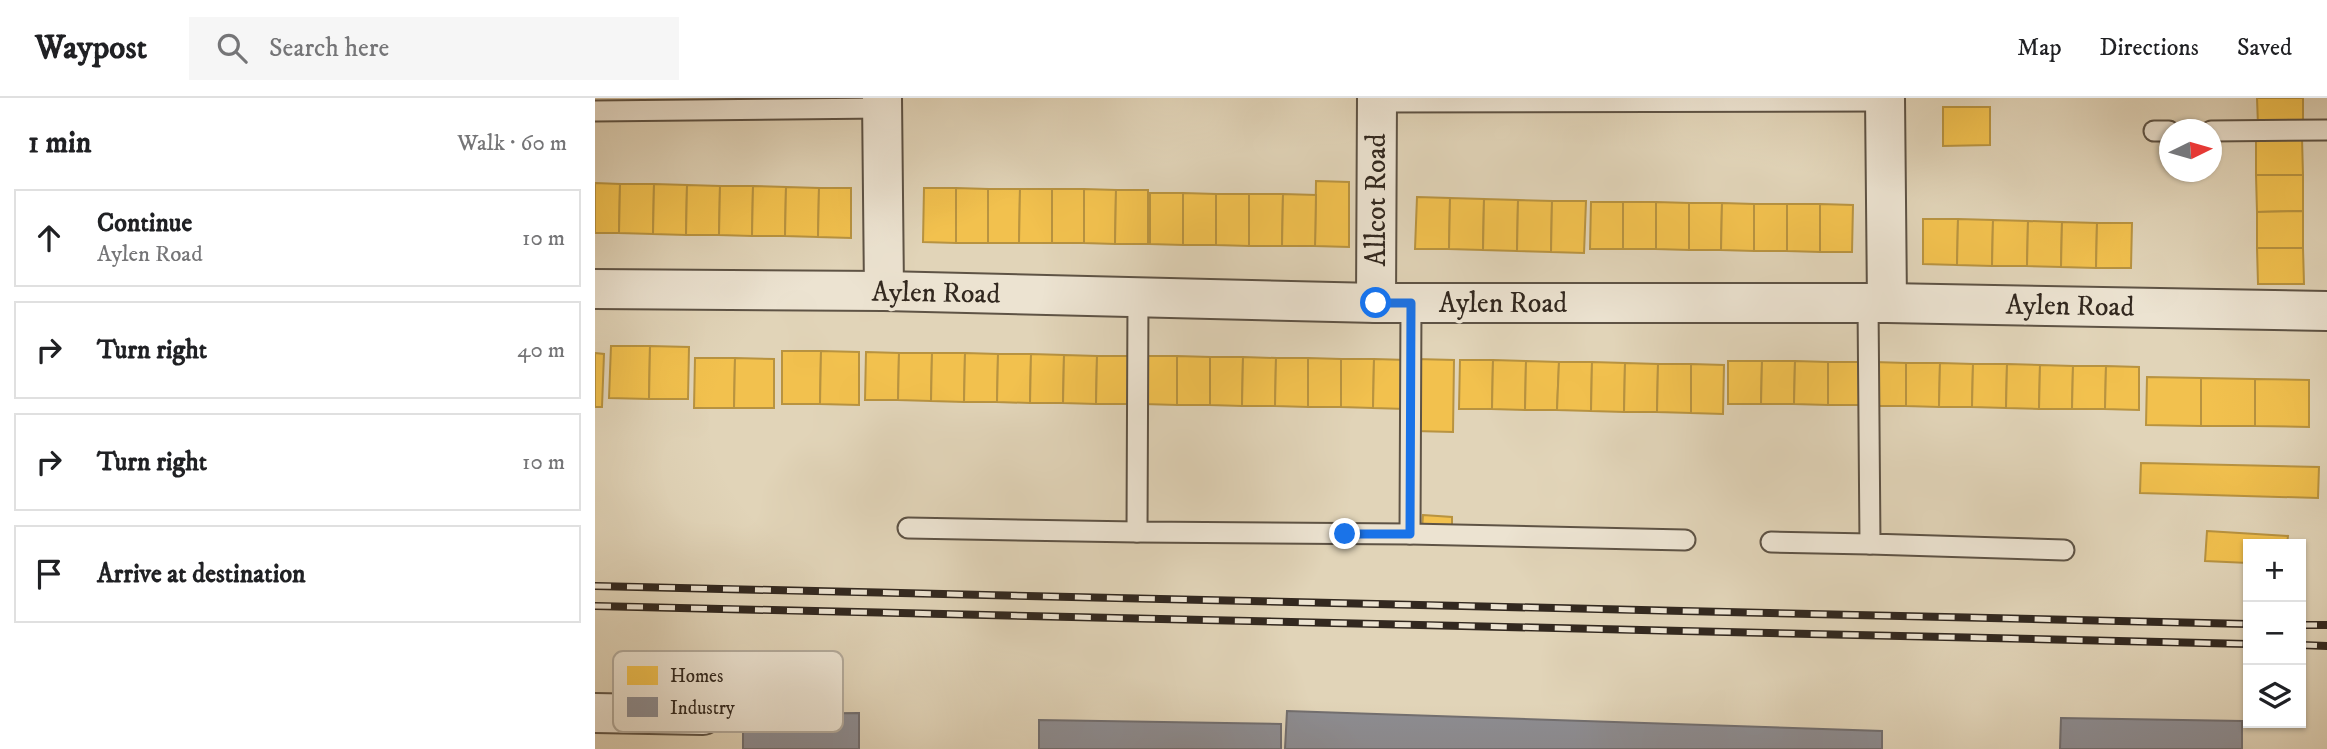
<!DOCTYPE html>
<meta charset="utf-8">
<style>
:root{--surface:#fff;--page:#f6f6f6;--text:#202124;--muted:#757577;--line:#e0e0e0}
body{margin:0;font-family:"IM FELL DW Pica",serif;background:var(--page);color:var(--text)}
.controls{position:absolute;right:21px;bottom:21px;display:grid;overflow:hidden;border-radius:0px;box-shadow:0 2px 5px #0004}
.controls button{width:63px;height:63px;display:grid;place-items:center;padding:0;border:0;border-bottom:2px solid var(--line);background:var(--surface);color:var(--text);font:35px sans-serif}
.compass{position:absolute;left:1564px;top:21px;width:63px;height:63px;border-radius:50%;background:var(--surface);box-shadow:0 2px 5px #0004;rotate:85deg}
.stop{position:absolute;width:21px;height:21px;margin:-16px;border:5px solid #1a73e8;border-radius:50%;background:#fff}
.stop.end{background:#1a73e8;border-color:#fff;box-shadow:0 2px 7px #0008}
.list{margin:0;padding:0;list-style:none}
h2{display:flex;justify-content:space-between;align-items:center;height:91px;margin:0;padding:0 28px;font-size:30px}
h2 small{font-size:23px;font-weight:400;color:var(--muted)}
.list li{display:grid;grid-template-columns:46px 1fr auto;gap:21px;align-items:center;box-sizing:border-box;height:98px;margin:0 14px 14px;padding:0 14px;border:2px solid var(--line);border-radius:0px}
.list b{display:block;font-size:26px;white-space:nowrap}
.list p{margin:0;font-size:23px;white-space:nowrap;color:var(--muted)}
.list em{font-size:23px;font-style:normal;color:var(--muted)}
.icon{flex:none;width:38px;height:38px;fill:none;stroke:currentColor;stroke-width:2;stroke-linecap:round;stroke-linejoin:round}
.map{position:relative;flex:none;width:1732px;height:651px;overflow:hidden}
header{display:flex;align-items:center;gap:42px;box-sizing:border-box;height:98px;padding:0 35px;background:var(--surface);border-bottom:2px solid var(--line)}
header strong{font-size:33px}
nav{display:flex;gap:38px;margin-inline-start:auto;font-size:24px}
.search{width:490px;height:63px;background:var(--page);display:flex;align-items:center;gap:18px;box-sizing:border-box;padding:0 24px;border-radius:0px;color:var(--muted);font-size:26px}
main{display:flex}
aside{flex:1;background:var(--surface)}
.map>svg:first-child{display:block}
.homes{fill:#f2c14e;stroke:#b89340;stroke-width:2}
.industry{fill:#8d8d92;stroke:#726f70;stroke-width:2}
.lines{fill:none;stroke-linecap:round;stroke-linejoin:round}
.service-casing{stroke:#5e5345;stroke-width:23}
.minor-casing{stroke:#5e5345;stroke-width:42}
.service{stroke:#ece3d1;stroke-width:19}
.minor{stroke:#ece3d1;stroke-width:38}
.rail-casing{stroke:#32281f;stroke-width:8}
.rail{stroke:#ece3d1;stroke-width:5;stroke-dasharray:16;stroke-linecap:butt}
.route{stroke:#1a73e8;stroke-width:9}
.labels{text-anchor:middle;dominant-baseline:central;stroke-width:7;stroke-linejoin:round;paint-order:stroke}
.street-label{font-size:28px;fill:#32281f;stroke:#ece3d1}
.key{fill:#ece3d1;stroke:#b4ab9c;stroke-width:2}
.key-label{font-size:19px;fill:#32281f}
</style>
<header>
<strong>Waypost</strong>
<div class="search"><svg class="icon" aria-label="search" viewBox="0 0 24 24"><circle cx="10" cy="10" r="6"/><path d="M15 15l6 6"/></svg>Search here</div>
<nav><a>Map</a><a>Directions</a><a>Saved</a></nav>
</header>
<main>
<aside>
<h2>1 min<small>Walk · 60 m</small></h2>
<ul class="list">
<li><svg class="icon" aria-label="ahead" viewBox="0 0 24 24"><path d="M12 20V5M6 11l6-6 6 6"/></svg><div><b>Continue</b><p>Aylen Road</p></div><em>10 m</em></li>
<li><svg class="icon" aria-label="right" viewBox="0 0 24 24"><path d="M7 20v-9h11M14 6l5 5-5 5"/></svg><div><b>Turn right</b></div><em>40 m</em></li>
<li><svg class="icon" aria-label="right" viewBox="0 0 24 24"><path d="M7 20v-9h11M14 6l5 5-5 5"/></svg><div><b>Turn right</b></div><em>10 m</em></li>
<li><svg class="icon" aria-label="arrive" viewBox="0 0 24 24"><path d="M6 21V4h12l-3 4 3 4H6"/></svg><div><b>Arrive at destination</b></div></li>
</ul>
</aside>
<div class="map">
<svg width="1732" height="651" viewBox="0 0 1732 651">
<rect width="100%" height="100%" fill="#e1d4b8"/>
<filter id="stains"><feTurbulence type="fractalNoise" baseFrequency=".00286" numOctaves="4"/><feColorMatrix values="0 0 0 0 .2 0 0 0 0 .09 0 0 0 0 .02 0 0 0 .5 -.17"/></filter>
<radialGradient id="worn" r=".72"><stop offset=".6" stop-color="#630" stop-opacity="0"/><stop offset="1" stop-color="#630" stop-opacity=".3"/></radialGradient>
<g class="homes">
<rect x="186" y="0" width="52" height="2"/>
<path d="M1662 0H1708V27H1663Z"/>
<path d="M1348 9H1395V47L1348 48Z"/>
<path d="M1707 40 1708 77H1661V41Z"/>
<path d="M1661 77H1708V113L1662 114Z"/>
<path d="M721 83 754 84V149L720 148Z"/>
<path d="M0 85 25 86 24 135H0Z"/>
<path d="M25 86H59L58 136 24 135Z"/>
<path d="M59 86 92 87 91 137 58 136Z"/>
<path d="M92 87 125 88 124 137H91Z"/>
<path d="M125 88H158L157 138 124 137Z"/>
<path d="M158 88 191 89 190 138H157Z"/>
<path d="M191 89 224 90 223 139 190 138Z"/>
<path d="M224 90H256V140L223 139Z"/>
<path d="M329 90H361V145L328 144Z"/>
<path d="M361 90 393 91V145H361Z"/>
<path d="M393 91H425L424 145H393Z"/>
<path d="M425 91H457V145H424Z"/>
<rect x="457" y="91" width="32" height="54"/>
<path d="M489 91 521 92 520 146 489 145Z"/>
<path d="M521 92H553V146H520Z"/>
<path d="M555 95H588V147L555 146Z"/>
<path d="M588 95 621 96V147H588Z"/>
<path d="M621 96H654V148L621 147Z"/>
<path d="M654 96H688L687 148H654Z"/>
<path d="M688 96 721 97 720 148H687Z"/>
<path d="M822 99 855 100 854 151H820Z"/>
<path d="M855 100 889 101 888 152 854 151Z"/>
<path d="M889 101 923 102 922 153 888 152Z"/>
<path d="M923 102 957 103 956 154 922 153Z"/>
<path d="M957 103H991L989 155 956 154Z"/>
<path d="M996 104H1028V151H995Z"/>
<rect x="1028" y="104" width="33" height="47"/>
<path d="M1061 104 1094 105V152L1061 151Z"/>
<path d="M1094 105H1127L1126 152H1094Z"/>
<path d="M1127 105 1159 106V153L1126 152Z"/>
<rect x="1159" y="106" width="33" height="47"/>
<path d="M1192 106H1225V154L1192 153Z"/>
<path d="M1225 106 1258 107 1257 154H1225Z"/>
<path d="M1708 113V150H1662V114Z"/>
<path d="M1328 121H1363L1362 167 1328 166Z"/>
<path d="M1363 121 1398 122 1397 168 1362 167Z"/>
<path d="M1398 122 1433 123 1432 168H1397Z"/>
<path d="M1433 123 1467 124 1466 169 1432 168Z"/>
<path d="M1467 124 1502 125 1501 170 1466 169Z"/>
<path d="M1502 125H1537L1536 170H1501Z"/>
<path d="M1662 150H1708L1709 186H1663Z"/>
<path d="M16 248H55L54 301 14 300Z"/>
<path d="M55 248 94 249 93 301H54Z"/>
<path d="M187 253H226L225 306H187Z"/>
<path d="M226 253 264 254V307L225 306Z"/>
<path d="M271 254 304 255 303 302H270Z"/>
<path d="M0 255 9 256 7 309H0Z"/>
<path d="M304 255H337L336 303 303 302Z"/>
<path d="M337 255H370L369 304 336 303Z"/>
<path d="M370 255 403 256 402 304H369Z"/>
<path d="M403 256H436L435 305 402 304Z"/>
<path d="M436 256 469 257 468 305H435Z"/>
<path d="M469 257 502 258 501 306 468 305Z"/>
<path d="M502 258H535L534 306H501Z"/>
<path d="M549 258H582V307L549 306Z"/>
<path d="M582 258 615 259V307H582Z"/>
<path d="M615 259H648L647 308 615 307Z"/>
<path d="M648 259 681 260 680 308H647Z"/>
<path d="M100 260H140L139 310H99Z"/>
<path d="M140 260 179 261V310H139Z"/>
<path d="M681 260H713V309L680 308Z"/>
<path d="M713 260 746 261V309H713Z"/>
<path d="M746 261H779L778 310 746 309Z"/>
<path d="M779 261 812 262 811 311 778 310Z"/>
<path d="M821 261 859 262 858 334 820 333Z"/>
<path d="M865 262H898L897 311H864Z"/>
<path d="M898 262 931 263 930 312 897 311Z"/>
<path d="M931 263 964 264 962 312H930Z"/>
<path d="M1133 263H1167L1166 306H1133Z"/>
<path d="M1167 263H1200L1199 306H1166Z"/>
<path d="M1200 263 1233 264V307L1199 306Z"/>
<path d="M964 264H997L996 313 962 312Z"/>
<path d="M997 264 1030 265 1029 314 996 313Z"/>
<path d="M1233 264H1267L1266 307H1233Z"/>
<path d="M1279 264 1311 265V308H1278Z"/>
<path d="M1030 265 1063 266 1062 314H1029Z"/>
<path d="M1311 265H1345L1344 309 1311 308Z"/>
<path d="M1345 265 1378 266 1377 309H1344Z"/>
<path d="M1063 266H1096V315L1062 314Z"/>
<path d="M1096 266 1129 267 1128 316 1096 315Z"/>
<path d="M1378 266H1412L1411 310 1377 309Z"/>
<path d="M1412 266 1445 267 1444 311 1411 310Z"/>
<path d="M1445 267 1478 268 1477 311H1444Z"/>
<path d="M1478 268H1511L1510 311H1477Z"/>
<path d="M1511 268 1544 269V312L1510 311Z"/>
<path d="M1552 279 1606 280V328L1551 327Z"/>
<path d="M1606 280 1660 281V328H1606Z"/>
<path d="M1660 281 1714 282V329L1660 328Z"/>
<path d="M1546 365 1724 369 1723 400 1545 395Z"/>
<path d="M828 417 857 419V434L827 432Z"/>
<path d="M1612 433 1693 438 1692 446H1653V465L1610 463Z"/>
</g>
<g class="industry">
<path d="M692 613 1287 633V651H690Z"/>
<path d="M264 615V651H148V616Z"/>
<path d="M1466 620 1647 623V651H1465Z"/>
<path d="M444 622 686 626V651H444Z"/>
</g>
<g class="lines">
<g class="service-casing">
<g id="service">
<path d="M782 4 1290 3"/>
<path d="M0 13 287 10"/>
<path d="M1559 33H1574"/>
<path d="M1616 33 1732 32"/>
<path d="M543 199 542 434 815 436"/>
<path d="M816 205 815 436 1090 442"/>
<path d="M1273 205 1275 446 1469 452"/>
<path d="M313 430 542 434"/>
<path d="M1176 444 1275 446"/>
</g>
</g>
<g class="minor-casing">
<g id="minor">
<path d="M287 0 289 193"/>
<path d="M1290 0 1292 205"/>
<path d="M0 191 289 193 781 205H1292L1732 213"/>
<path d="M781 205 782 0"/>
<path d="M0 615 108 617"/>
</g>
</g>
<use href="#service" class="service"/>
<use href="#minor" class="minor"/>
<g class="rail-casing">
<g id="rail">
<path d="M0 488 1653 526"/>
<path d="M0 508 1653 546"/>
<path d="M1706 527H1732"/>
<path d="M1706 547 1732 548"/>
</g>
</g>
<use href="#rail" class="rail"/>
</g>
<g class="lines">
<path class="route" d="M750 436H815L816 205H781"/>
</g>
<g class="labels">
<g class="street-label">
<text transform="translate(781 102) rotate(-90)">Allcot Road</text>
<text transform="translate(341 195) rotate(1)">Aylen Road</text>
<text x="908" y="205">Aylen Road</text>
<text transform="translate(1475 208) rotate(1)">Aylen Road</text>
</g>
</g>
<rect x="18" y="553" width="230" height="81" rx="10" class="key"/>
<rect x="32" y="568" width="31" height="19" fill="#f2c14e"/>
<rect x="32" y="599" width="31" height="20" fill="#8d8d92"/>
<g class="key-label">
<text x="75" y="584">Homes</text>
<text x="75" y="616">Industry</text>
</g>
<rect width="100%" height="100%" filter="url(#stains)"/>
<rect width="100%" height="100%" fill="url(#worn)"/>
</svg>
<div class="controls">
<button>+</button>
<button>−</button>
<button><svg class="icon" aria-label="layers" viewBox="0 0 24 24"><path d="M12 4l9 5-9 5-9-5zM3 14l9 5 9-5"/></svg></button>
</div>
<svg class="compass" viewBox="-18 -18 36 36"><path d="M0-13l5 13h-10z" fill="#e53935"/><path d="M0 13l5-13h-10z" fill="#757577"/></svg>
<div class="stop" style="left:781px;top:205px"></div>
<div class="stop end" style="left:750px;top:436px"></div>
</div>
</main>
